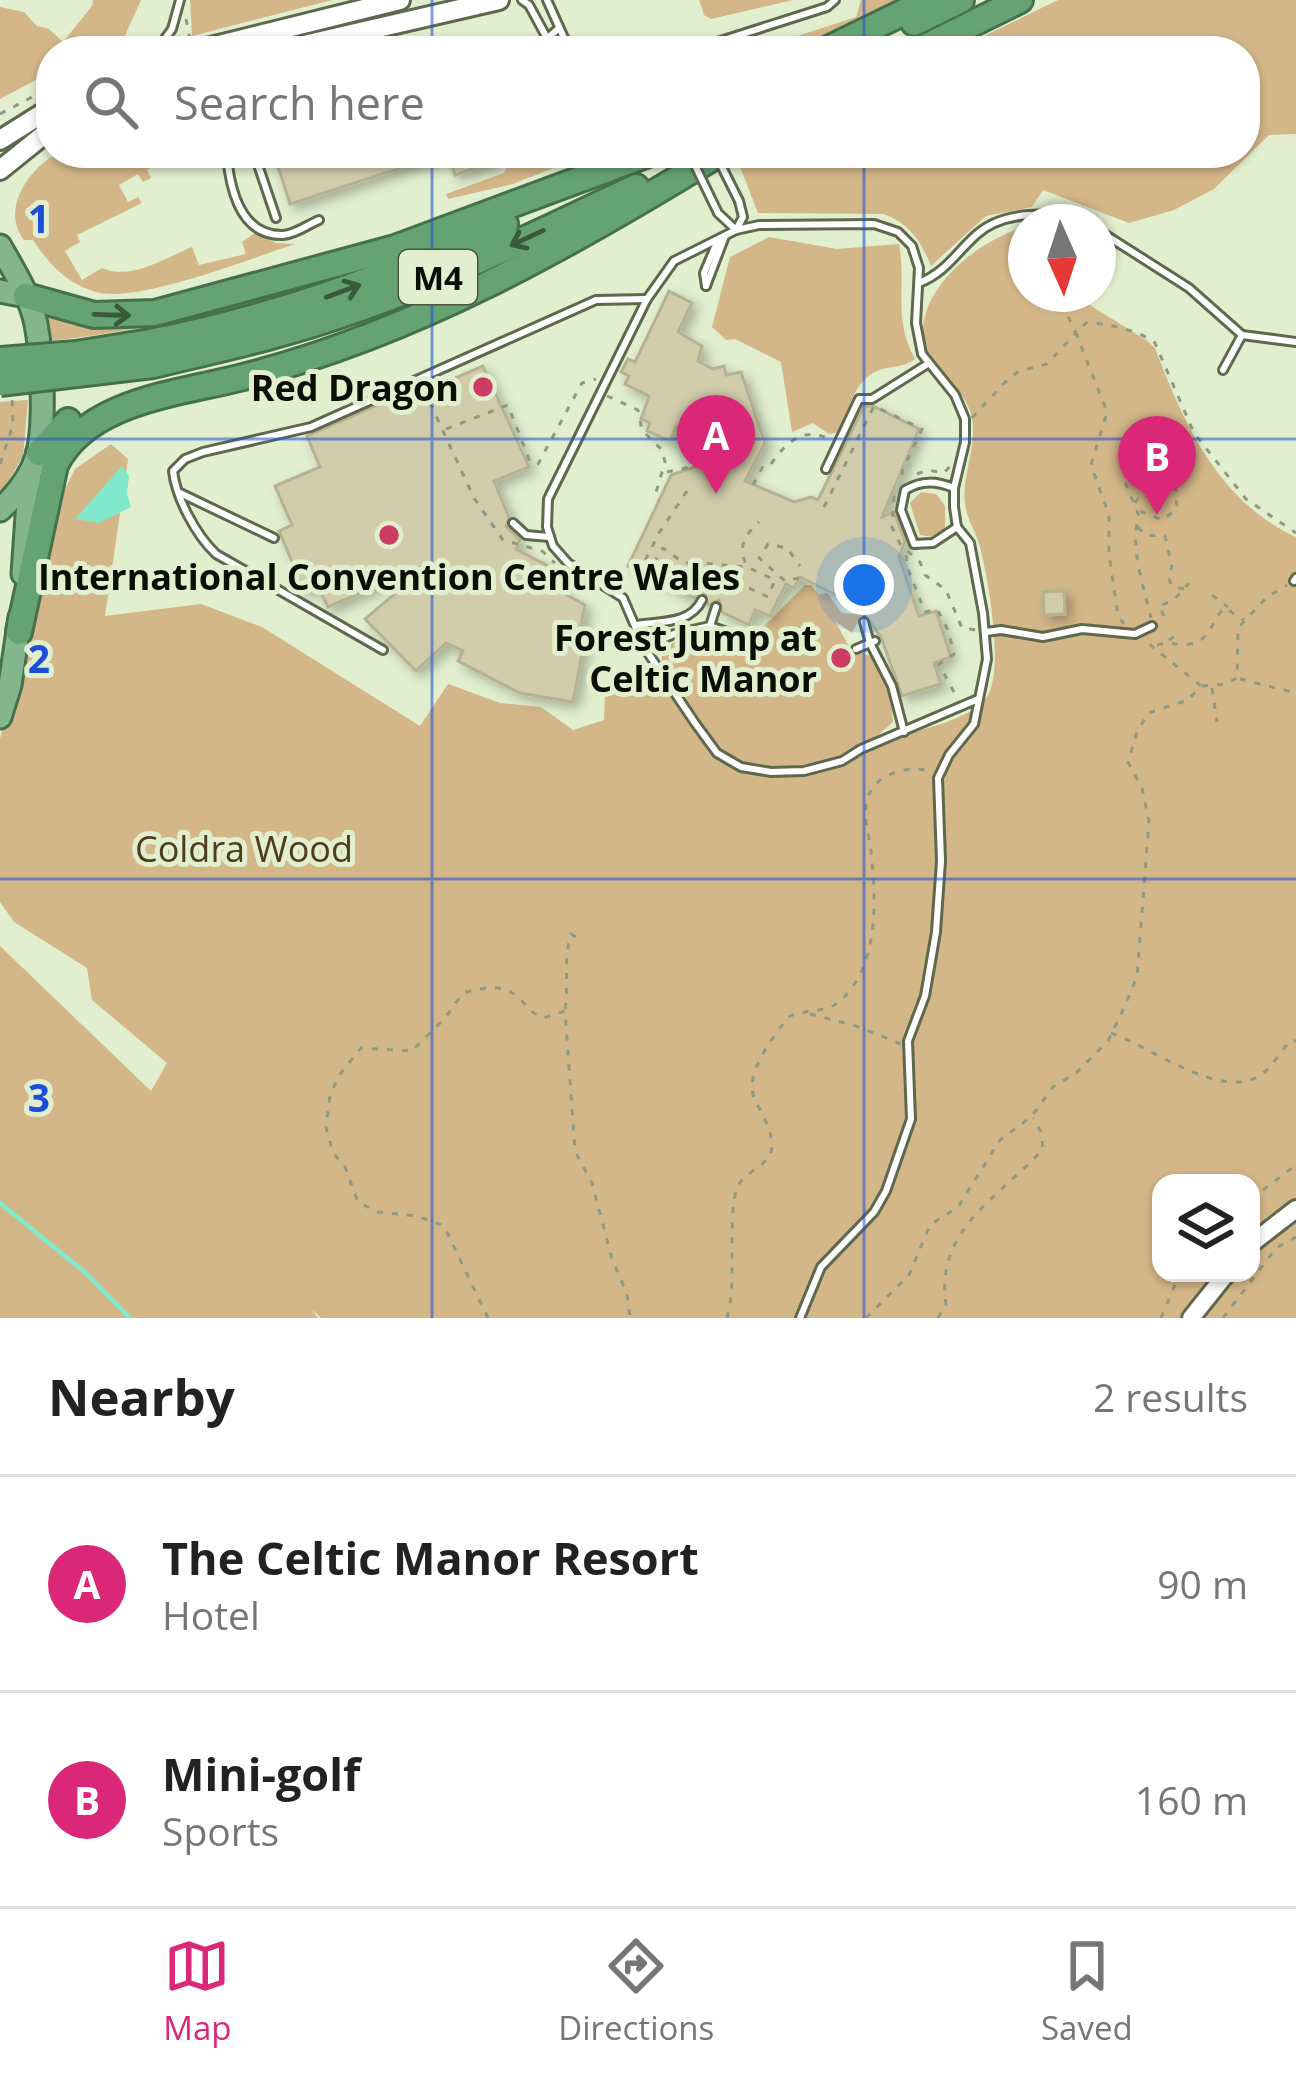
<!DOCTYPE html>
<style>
:root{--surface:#fff;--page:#f2f2f2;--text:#222;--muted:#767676;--line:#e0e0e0;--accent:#db2777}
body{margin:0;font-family:"Open Sans",sans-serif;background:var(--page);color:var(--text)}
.controls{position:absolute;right:36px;bottom:36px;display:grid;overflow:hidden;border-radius:24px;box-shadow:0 3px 9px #0004}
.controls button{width:108px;height:108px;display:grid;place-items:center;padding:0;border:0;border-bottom:3px solid var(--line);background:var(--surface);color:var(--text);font:60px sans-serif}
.compass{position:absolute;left:1008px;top:204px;width:108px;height:108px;border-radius:50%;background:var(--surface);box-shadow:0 3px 9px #0004;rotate:177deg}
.you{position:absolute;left:864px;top:585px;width:42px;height:42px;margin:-30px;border:9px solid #fff;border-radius:50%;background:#1a73e8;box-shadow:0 0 0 18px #1a73e833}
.badge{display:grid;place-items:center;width:78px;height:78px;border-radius:50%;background:var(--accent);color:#fff;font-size:39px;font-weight:700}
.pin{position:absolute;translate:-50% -99px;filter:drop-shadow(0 3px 6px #0008)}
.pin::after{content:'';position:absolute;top:63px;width:42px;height:36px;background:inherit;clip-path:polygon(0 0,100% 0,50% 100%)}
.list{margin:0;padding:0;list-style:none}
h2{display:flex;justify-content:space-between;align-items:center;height:156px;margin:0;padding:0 48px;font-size:51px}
h2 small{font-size:39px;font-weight:400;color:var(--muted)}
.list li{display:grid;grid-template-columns:78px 1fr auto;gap:36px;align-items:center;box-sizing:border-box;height:216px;padding:0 48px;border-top:3px solid var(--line)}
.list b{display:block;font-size:45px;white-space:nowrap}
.list p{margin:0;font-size:39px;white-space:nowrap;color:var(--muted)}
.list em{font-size:39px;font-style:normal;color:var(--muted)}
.icon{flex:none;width:66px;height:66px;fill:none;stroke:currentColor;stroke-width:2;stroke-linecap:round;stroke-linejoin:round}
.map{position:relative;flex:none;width:1296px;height:1318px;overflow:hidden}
.search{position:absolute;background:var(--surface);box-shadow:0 3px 9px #0004;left:36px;right:36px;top:36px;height:132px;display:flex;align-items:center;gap:30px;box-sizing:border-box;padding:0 42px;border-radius:48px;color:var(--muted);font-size:45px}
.sheet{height:588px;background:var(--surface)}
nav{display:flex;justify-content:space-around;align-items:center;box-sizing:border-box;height:168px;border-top:3px solid var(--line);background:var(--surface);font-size:33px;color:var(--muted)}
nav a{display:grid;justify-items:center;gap:6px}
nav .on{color:var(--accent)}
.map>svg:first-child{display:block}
.green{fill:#d4b788;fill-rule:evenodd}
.water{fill:#82e8cb}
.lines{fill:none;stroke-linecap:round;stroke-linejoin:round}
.stream{stroke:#82e8cb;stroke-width:4.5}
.building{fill:#d1cdab;stroke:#b6b291;stroke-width:3;filter:url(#shadow)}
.service-casing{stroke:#5d684c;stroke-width:12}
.tertiary-casing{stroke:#5d684c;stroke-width:22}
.secondary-casing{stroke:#5d684c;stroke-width:24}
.trunk-casing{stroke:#45704c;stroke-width:27}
.motorway-casing{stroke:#45704c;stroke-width:30}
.path{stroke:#8f9982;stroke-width:3;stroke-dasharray:6 9;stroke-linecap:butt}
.service{stroke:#fff;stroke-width:6}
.tertiary{stroke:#fff;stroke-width:16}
.secondary{stroke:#fff;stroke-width:18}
.trunk{stroke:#84b68e;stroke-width:21}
.motorway{stroke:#65a472;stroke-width:24}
.service-bridge-casing{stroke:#5d684c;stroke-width:12;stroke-linecap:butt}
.motorway-bridge-casing{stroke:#45704c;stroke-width:30;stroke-linecap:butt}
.service-bridge{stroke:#fff;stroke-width:6}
.motorway-bridge{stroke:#65a472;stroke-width:24}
.oneway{stroke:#38593b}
.grid{fill:none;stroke:#1d4ed8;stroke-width:3;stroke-opacity:0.55}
.poi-dot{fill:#cc3d65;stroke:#e1efcf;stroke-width:4.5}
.labels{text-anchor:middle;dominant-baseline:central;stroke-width:10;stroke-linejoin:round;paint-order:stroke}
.shield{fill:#e1efcf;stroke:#4a5241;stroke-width:3}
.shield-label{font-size:33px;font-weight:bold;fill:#0a0e04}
.poi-label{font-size:36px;font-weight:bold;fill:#0a0e04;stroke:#e1efcf;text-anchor:end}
.park-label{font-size:36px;fill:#4f3c1c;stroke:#e1efcf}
.grid-label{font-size:39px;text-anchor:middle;font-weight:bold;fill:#1d4ed8;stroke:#e1efcf;stroke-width:10;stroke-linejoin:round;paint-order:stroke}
</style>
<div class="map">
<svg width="1296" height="1318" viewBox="0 0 1296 1318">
<defs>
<filter id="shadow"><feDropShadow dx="5.5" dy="5.5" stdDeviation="6" flood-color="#0004"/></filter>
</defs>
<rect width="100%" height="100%" fill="#e1efcf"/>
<g class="green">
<path d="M93 0H141L123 40 91 51H51V72L0 99V7L24 12 37 26 49 29 63 42 92 6Z"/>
<path d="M190 0H332L192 36Z"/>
<path d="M699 0H793L711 19 704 15Z"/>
<path d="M861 0H900L793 51H751L856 17Z"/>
<path d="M1058 0H1296V134L1269 135 1214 189 1174 210 1129 223 1043 190 1032 207 986 216 931 266C922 242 908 222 883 214L758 213 737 159 749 153H1245V51H953Z"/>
<path d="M58 153H176L172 156 175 164 166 168 161 161 147 170 151 178 143 182 138 174 119 185 128 202 138 197 142 203 77 235 80 242 65 251 82 280 102 268C131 281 165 258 192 247L199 265 246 254 242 242 255 233 276 243 295 244C252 258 137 304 96 292 67 284 49 264 33 240H24C0 210 29 168 58 153Z"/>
<path d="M513 153H592L513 184 448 199 446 194 504 173Z"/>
<path d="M1026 227V294H1072L1146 340 1155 348C1184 424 1218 501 1296 537V1318H321L312 1309 318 1318H0V946L151 1091 167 1063 92 1000 87 968 14 922 0 902V739L50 519 75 469 111 444 128 459 105 616 201 604 262 627 420 726 448 684 500 703 541 707 573 730 604 720 605 690 661 669 662 652C683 628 712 638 737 648L748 628 763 627 805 585H811L819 595 827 593 842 613 862 614 852 633 835 621 851 650 874 657 889 681 893 722 867 745C897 734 965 724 985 700 1006 674 988 579 980 547 976 532 967 520 965 504 961 474 979 445 971 414 964 388 940 378 929 356 901 300 978 238 1026 227ZM1161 1183H1251V1273H1161Z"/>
<path d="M769 237 837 249 899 244C907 288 892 316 915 359 902 369 891 365 877 371 852 382 850 411 838 432L829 434 813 423 792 432 781 362 735 339 726 340 712 327 730 257Z"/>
<path d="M378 264C270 301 164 328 51 341L46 312C68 319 88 326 111 326 184 329 304 284 378 264Z"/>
<path d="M28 400 23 456 0 496V402Z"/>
<path d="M921 492 936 494 945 506V528L934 537 920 535 910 503Z"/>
</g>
<path class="water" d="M122 466 129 476 127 494 131 507 99 523 75 519Z"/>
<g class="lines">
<path class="stream" d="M0 1203 87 1274 130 1318"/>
</g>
<g class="building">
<path d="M274 153H440L441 155 290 204Z"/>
<path d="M448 153H491L494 162 455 175Z"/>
<path d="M669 291 692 303 678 332 702 346 698 361 713 369 724 366 726 375 741 372 765 443 745 481 794 502 811 497 818 500 864 406H873L919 429 882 517 894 512 905 541 899 557 919 616 936 611 951 657 934 663 941 684 902 696 881 637 865 615 851 567 838 596 800 577 794 588 786 584 770 616 755 610 749 625 722 612 719 600 708 605 705 593 694 598 628 566 671 475 698 466 713 474 729 442 684 422 681 429 676 427 670 441 647 431 650 423 641 419 649 396 625 384 629 376 621 372 628 359 635 362Z"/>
<path d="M483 366 529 467 494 481 509 517 506 526 520 540 516 549 565 575 558 590 585 605 581 625 587 627 573 702 520 693 458 661 463 651 446 643 416 671 365 619 432 562 328 607 318 586 305 592 279 531 292 525 275 486 320 467 307 436 405 393 407 399Z"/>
<path d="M1064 591 1065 614 1044 615 1043 592Z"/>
</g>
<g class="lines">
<g class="service-casing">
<g id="service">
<path d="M522 0 529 5 554 51"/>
<path d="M547 0 565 40 589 51"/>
<path d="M156 51 172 29 180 0"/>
<path d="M533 51 558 29"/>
<path d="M599 51H648"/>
<path d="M689 51 827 7 835 0"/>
<path d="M232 153 227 156C230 188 240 236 283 235 296 234 307 225 319 220"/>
<path d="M254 153 276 218"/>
<path d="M718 213 736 230"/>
<path d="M736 230 743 217 739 201"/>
<path d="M1098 230 1189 288 1242 335 1296 342"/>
<path d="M919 283C946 272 956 253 976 235 1003 210 1053 211 1085 222"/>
<path d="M706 286 725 236"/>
<path d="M706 286 704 273 718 240"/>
<path d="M1223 370 1242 335"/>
<path d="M826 469 859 399H872L926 365"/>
<path d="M954 488C936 481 922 480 905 490L901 510 914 544 933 543 957 527"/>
<path d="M180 493 274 538"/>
<path d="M513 523 526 535 549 537"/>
<path d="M1294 581 1296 578"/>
<path d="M864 622 870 643 892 686 904 732"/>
<path d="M635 625C659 621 690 625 702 600"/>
<path d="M710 626 735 635"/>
<path d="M986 632 1001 630 1043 637 1082 629 1135 634 1152 626"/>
<path d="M644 647 674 634 710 626 716 607"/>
<path d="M856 649 875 641"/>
<path d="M383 650 216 554C196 535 176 498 173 471L185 459 203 452 311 427 596 300 647 299"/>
<path d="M800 1318 821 1267 874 1212 886 1191 911 1119 908 1041 925 996 936 932 941 861 938 778 949 755 974 724 987 659 983 613 970 543 957 527 954 507V488L965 442V419L955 395 922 354 916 323 919 268 912 246 898 232 874 224 759 225 736 230 674 261 647 299 548 499 547 527 553 546 568 563 623 598 644 647 695 723 717 753 741 767 771 772 804 771 842 761 861 749 978 699"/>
</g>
</g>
<g class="tertiary-casing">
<g id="tertiary">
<path d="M1251 1244 1296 1209"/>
<path d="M1191 1318 1227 1273"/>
</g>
</g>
<g class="secondary-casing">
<g id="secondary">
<path d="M195 51 400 0"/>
<path d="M278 51 499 0"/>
<path d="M0 140 51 108"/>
<path d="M0 170 51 129"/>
</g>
</g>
<g class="trunk-casing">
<g id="trunk">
<path d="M0 246C14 271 30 296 36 324 42 356 46 425 37 456 31 476 15 496 0 510"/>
<path d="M0 291 26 296"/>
<path d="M23 574 30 473"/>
<path d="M0 717 10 685 20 617"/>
</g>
</g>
<g class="motorway-casing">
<g id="motorway">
<path d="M914 23 961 0"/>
<path d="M824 51 929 0"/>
<path d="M917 51 1020 0"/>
<path d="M26 296 94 315 155 313 395 248 651 153"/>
<path d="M150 342C274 318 389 276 505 224"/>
<path d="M153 365C219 349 285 335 349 312 448 278 542 231 636 187"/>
<path d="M39 453 68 421"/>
<path d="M19 632 55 465C87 401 176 394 239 378 412 335 569 246 720 153"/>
</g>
</g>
<g class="path">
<path d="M186 19 190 39"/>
<path d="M0 114 51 87"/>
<path d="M607 396 638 410 642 430 662 450 665 462 656 492 659 501"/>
<path d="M430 403 474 498 503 540 542 551 555 563"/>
<path d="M972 418 1007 380 1019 371 1047 364 1076 333 1057 294"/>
<path d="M446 429 508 405 530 462 538 464 582 383 596 379"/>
<path d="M709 433 698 466 728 444"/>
<path d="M0 464 13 425 12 398"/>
<path d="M667 472 686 468 696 460"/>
<path d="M917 474 928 470 944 473 950 466"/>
<path d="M753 485 763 466 770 465C788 441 802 426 832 440"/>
<path d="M687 491 659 533 642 567 649 570 663 548 684 563H702"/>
<path d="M894 496 892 527 900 544 920 562 925 575 946 590 962 628 977 630"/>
<path d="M1135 503 1141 494 1144 476 1160 474 1166 467 1142 437 1133 438V463L1123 477 1139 516C1129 546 1144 588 1151 618"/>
<path d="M824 507 874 406 922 429 902 471 903 477"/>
<path d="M1140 511 1162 520 1177 509 1176 490 1167 470"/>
<path d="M1138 527 1145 535 1165 536 1172 567 1168 576 1172 587 1186 589"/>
<path d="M906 555 908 569 925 612 937 609 948 630 954 654 939 664 956 696"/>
<path d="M697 572 702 563 745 567"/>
<path d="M799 578 785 581 759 558 768 544 787 548 800 566"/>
<path d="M749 588 768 597 775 580 747 567C738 547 743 537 759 522"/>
<path d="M1212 595 1228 607"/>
<path d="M1164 616 1159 606 1174 600 1189 583"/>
<path d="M1124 624 1118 616 1109 554V515L1091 465 1107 412 1076 333 1086 323C1106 323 1139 330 1155 343L1194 433 1246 499 1296 533"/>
<path d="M1169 640 1181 632"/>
<path d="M1157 645C1170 641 1177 646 1189 644 1211 642 1211 619 1225 608L1244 620"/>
<path d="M1240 679 1296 693"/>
<path d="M1202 686 1226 684 1237 678 1238 628 1267 597 1287 585"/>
<path d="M1212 688 1217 722"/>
<path d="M565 1009C569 983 563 960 571 934L580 940"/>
<path d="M810 1014 856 1026 901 1044"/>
<path d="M1111 1033C1151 1047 1220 1100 1259 1076 1271 1069 1280 1052 1290 1041H1296"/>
<path d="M1251 1199 1296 1165"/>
<path d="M488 1318 444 1226 417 1216 377 1212 358 1202 345 1167 333 1153 326 1127 330 1095 340 1074 361 1048 412 1051 445 1018 463 993C483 988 503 982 520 999 529 1008 530 1012 543 1018L565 1011 575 1151 592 1183 612 1259 627 1294 630 1318"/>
<path d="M727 1318C738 1281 726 1212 738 1186 746 1169 773 1166 772 1144 771 1128 762 1114 755 1100 743 1074 772 1040 788 1017 808 1007 829 1016 846 995 879 958 876 898 871 852 869 834 862 815 868 797 876 773 909 765 931 771"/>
<path d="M866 1318 909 1275 930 1225 958 1207 1000 1140 1032 1116 1053 1087 1076 1073 1108 1041 1122 1012 1137 977 1149 821 1142 788 1128 762 1137 732 1148 713 1188 700 1201 686 1143 639"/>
<path d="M938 1318 946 1305C935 1228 999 1198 1043 1149L1041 1132 1033 1118"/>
<path d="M1161 1318 1180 1273"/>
<path d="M1223 1318 1276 1248 1296 1237"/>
</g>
<use href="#service" class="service"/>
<use href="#tertiary" class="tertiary"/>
<use href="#secondary" class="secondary"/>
<use href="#trunk" class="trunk"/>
<use href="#motorway" class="motorway"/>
<g class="service-bridge-casing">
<g id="service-bridge">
<path d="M689 153 718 213"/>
<path d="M715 153 739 201"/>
</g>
</g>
<g class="motorway-bridge-casing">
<g id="motorway-bridge">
<path d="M0 360 76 354 150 342"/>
<path d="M0 383 153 365"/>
</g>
</g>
<use href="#service-bridge" class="service-bridge"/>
<use href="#motorway-bridge" class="motorway-bridge"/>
</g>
<defs><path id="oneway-shaft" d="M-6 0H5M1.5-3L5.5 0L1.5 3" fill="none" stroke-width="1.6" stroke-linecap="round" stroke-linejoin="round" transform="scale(3)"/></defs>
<g class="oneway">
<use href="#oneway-shaft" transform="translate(527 238) rotate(155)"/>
<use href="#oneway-shaft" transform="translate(343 291) rotate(-20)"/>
<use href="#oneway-shaft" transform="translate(112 315) rotate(2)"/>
</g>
<path class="grid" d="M432 0V51M864 0V51M432 153V1318M864 153V1318M0 439H1296M0 879H1296"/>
<g class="poi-dot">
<circle cx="483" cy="387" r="12"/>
<circle cx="389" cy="535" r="12"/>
<circle cx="841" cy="658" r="12"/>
</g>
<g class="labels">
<rect class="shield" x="399" y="250" width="78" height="54" rx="9"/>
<g class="shield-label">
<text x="438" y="277">M4</text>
</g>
<g class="poi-label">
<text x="459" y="387">Red Dragon</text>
<text x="389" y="576" text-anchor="middle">International Convention Centre Wales</text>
<text x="817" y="637">Forest Jump at<tspan x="817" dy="41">Celtic Manor</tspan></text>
</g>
<g class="park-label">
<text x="244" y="848">Coldra Wood</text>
</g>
</g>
<g class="grid-label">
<text x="39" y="233">1</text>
<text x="39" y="673">2</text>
<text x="39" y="1112">3</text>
</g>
</svg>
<div class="controls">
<button><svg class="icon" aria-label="layers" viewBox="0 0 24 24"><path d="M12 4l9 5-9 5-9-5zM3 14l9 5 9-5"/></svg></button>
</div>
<svg class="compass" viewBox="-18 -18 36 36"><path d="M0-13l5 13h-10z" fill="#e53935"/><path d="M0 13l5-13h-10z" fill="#767676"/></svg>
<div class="you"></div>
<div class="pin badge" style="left:716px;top:494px">A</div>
<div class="pin badge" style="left:1157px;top:515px">B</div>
<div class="search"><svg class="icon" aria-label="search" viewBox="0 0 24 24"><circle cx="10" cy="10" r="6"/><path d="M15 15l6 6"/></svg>Search here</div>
</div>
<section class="sheet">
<h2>Nearby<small>2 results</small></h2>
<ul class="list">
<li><span class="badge">A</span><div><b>The Celtic Manor Resort</b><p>Hotel</p></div><em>90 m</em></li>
<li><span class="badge">B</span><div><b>Mini-golf</b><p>Sports</p></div><em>160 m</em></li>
</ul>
</section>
<nav>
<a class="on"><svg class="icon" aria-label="map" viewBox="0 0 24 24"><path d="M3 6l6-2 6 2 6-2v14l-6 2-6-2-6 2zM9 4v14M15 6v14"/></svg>Map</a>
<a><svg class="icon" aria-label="directions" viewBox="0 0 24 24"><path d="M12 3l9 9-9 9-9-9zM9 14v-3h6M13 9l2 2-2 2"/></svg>Directions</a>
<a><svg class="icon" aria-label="saved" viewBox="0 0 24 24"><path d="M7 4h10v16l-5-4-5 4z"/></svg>Saved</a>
</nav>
